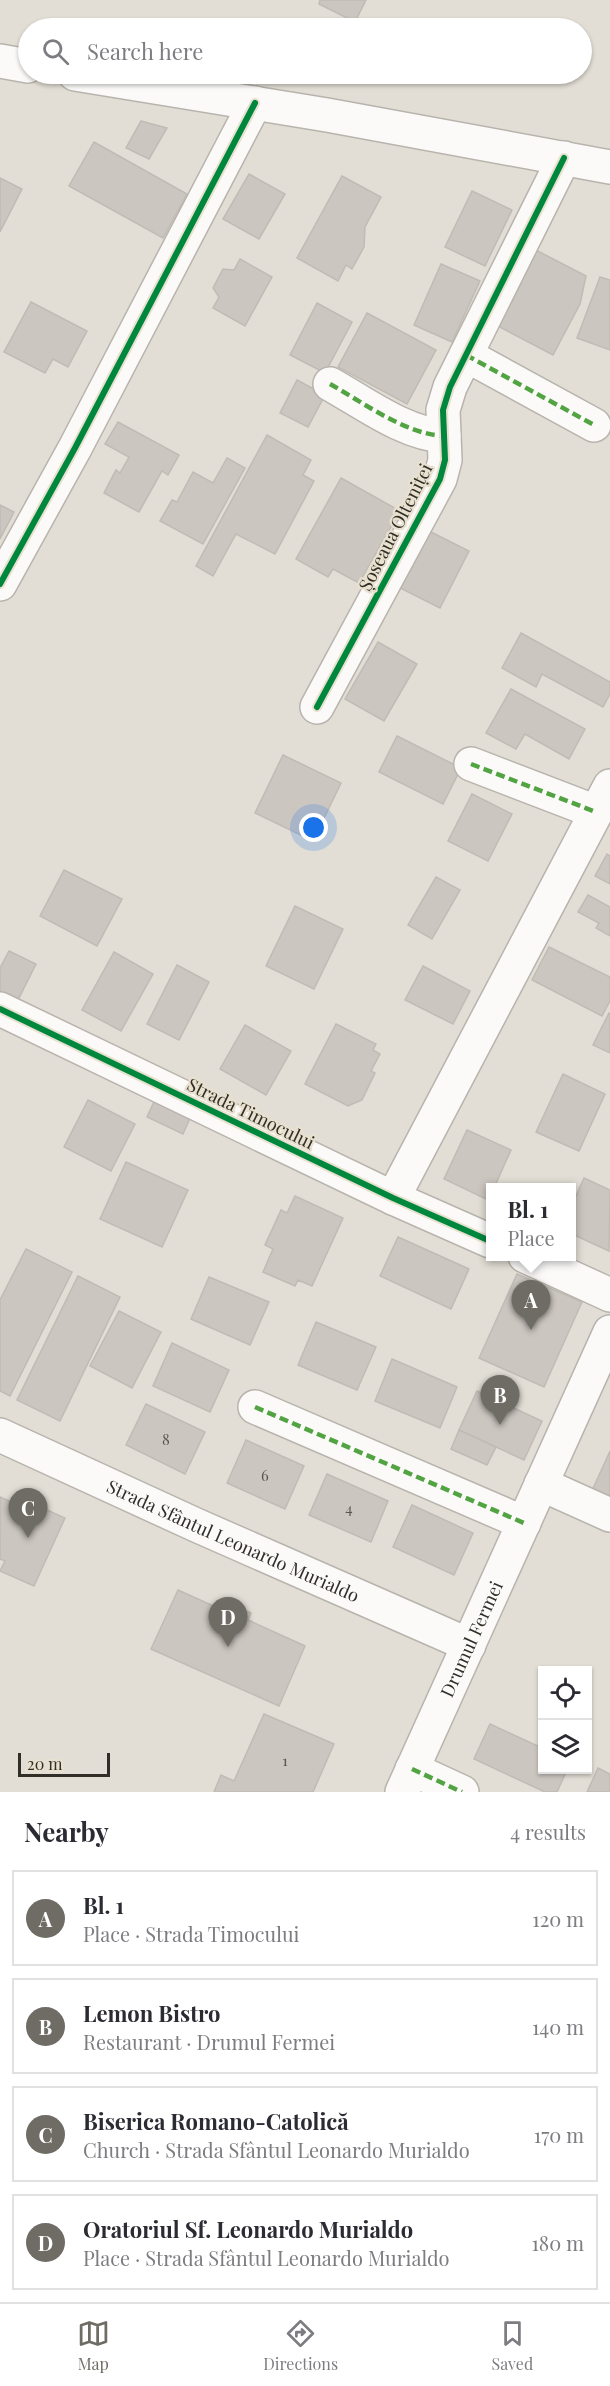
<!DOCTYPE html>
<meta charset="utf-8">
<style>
:root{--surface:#fff;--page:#f7f7f7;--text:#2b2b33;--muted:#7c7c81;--line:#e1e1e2;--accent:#6e6c64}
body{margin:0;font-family:"Playfair Display",serif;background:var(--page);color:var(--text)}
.controls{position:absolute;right:18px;bottom:18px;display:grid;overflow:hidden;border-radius:0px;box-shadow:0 2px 4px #0004}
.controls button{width:54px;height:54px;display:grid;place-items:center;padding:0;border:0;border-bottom:2px solid var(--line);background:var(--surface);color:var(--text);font:30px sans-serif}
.scale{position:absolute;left:18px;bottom:15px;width:92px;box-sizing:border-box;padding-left:6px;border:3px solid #302e27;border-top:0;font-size:16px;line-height:21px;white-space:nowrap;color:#302e27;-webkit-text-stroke:4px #e8e1cf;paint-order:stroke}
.you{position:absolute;left:314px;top:828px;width:21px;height:21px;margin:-15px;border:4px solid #fff;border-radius:50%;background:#1a73e8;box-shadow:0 0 0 9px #1a73e833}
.badge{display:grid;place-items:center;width:39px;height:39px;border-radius:50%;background:var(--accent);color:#fff;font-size:20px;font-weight:700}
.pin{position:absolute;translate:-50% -50px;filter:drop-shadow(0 2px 3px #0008)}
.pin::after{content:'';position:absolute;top:32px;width:21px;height:18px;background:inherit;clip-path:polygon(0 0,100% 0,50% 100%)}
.popup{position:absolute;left:486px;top:1183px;width:90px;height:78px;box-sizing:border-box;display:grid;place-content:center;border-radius:0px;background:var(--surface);filter:drop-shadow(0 2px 4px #0005);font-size:20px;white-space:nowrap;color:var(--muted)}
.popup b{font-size:22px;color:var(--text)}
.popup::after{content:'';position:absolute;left:50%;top:100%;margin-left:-12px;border:12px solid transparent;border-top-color:var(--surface)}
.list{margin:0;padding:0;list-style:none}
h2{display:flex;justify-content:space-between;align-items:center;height:78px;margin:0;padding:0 24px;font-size:26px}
h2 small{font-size:20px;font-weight:400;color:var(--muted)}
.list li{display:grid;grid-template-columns:39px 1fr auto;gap:18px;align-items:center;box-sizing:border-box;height:96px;margin:0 12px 12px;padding:0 12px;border:2px solid var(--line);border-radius:0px}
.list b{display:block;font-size:22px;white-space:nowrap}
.list p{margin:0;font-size:20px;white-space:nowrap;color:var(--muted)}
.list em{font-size:20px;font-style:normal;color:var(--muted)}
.icon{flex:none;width:33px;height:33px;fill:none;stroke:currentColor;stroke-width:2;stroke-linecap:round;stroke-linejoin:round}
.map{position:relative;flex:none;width:610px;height:1792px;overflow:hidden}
.search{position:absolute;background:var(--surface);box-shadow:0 2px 4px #0004;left:18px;right:18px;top:18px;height:66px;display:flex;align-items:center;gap:15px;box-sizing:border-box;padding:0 21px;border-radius:33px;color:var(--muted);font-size:22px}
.sheet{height:510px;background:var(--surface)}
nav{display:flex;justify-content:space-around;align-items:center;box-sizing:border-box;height:84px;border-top:2px solid var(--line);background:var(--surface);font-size:16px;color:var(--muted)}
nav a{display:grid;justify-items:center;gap:3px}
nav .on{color:var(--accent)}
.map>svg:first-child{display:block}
.building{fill:#ccc6c1;stroke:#c0bbb5;stroke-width:1.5}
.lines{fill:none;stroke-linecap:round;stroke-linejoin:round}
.minor-casing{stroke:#b8b4ad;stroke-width:36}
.major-casing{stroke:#b8b4ad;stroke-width:36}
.minor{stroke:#fbfaf9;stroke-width:33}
.major{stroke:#fbfaf9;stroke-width:33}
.quiet{stroke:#52a442;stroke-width:4.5;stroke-dasharray:9 4.5;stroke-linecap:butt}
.cycleway-casing{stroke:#e8e1cf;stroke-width:10}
.cycleway{stroke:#00873e;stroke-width:6}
.labels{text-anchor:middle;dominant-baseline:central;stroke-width:4.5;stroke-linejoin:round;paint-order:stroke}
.number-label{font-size:15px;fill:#58564f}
.street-label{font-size:18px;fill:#302e27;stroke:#e8e1cf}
</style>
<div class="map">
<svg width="610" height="1792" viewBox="0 0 610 1792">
<rect width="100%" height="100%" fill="#e2ded5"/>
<g class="building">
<path d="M320 0H366L355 22 319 4Z"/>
<path d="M141 121 167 128 149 159 126 148Z"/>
<path d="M94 142 187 194 163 238 69 186Z"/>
<path d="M249 174 285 194 259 239 223 219Z"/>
<path d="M342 176 381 197 365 227 364 247 352 269 346 265 338 281 297 258Z"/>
<path d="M0 178 22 189 0 232Z"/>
<path d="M472 191 512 210 485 266 445 247Z"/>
<path d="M532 248 586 276 580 304 553 355 492 323Z"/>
<path d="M240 259 272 277 245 326 213 308 219 297 213 288 223 269 234 270Z"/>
<path d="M441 264 480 281 452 342 414 325Z"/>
<path d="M600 277 610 280V350L577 338Z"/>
<path d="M31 302 87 331 68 367 53 359 45 373 4 352Z"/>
<path d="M317 303 352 322 325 373 290 355Z"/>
<path d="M367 313 436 350 407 404 338 367Z"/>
<path d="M297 380 325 395 308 427 280 413Z"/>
<path d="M118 422 179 455 168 475 162 471 139 512 104 493 116 470 120 473 129 457 105 444Z"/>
<path d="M267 435 311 460 303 475 314 481 275 554 236 534 213 576 196 566Z"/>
<path d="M227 458 245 468 203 544 160 521 172 500 177 502 193 472 213 483Z"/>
<path d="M341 478 400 511 359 583 333 569 328 577 296 559Z"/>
<path d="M0 505 14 512 0 539Z"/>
<path d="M425 529 469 551 440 608 396 586Z"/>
<path d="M521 633 610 682V694L603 707 542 674 536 687 502 668Z"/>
<path d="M378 642 417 664 384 721 345 699Z"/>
<path d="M511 689 585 729 569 759 525 734 516 749 486 733Z"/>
<path d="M397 736 461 768 443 804 379 772Z"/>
<path d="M283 755 341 783 313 841 255 813Z"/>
<path d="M472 794 512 814 488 861 448 841Z"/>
<path d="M607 854 610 856V884L595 876Z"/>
<path d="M64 870 122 899 97 946 40 916Z"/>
<path d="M436 877 460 890 432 939 408 925Z"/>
<path d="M588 895 610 907V936L596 928 599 923 578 912Z"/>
<path d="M295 906 343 929 314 989 266 966Z"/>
<path d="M549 947 610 977V1001L602 1016 532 980Z"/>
<path d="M9 951 36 964 18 1000 0 991V968Z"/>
<path d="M114 952 153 974 121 1031 82 1010Z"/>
<path d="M177 965 209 982 179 1040 147 1024Z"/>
<path d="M423 966 470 991 453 1024 405 1000Z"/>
<path d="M609 1013H610V1053L593 1045Z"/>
<path d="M336 1024 376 1044 373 1050 380 1054 371 1071 375 1073 362 1100 348 1106 305 1084Z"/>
<path d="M245 1025 291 1051 266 1095 220 1069Z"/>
<path d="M563 1074 605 1094 579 1151 536 1132Z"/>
<path d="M159 1091 195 1107 183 1134 147 1117Z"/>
<path d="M88 1100 135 1124 111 1171 64 1147Z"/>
<path d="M467 1130 511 1150 494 1188H490L488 1200 444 1179Z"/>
<path d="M126 1162 188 1190 162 1247 100 1219Z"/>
<path d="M584 1178 610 1190 609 1251 572 1234V1205Z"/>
<path d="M295 1196 343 1218 312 1286 298 1280 295 1286 263 1272 273 1249 265 1245 281 1210 287 1213Z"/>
<path d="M398 1237 469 1269 451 1309 380 1276Z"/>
<path d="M26 1249 72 1272 10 1396 0 1391V1300Z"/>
<path d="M517 1274 582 1302 544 1387 479 1358Z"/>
<path d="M78 1276 120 1297 60 1421 17 1400Z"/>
<path d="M209 1277 269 1302 250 1345 191 1319Z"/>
<path d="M119 1311 161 1332 132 1388 90 1366Z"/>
<path d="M316 1322 376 1347 357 1390 298 1365Z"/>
<path d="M172 1343 229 1370 210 1412 153 1386Z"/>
<path d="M392 1359 457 1387 440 1428 375 1401Z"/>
<path d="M477 1391 542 1421 524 1460 459 1430Z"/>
<path d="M146 1404 205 1432 185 1474 126 1445Z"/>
<path d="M459 1430 496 1447 487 1465 451 1449Z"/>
<path d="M246 1440 304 1466 285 1509 227 1483Z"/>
<path d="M610 1451V1503L590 1495Z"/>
<path d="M327 1474 388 1501 371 1542 309 1515Z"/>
<path d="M0 1497 29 1510 32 1503 65 1518 34 1586 0 1571 5 1561 0 1559Z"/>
<path d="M412 1505 473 1533 454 1575 393 1547Z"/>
<path d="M178 1590 229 1613 232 1605 251 1613 248 1620 305 1646 279 1706 151 1649Z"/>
<path d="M264 1714 334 1744 313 1792H214L221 1775 234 1781Z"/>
<path d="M490 1724 542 1748V1770H567L557 1792H545L474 1759Z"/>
<path d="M598 1768 610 1774V1792H587Z"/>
</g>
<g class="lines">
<g class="minor-casing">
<g id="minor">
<path d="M466 355 594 425"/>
<path d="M330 384C364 403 405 434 444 436"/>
<path d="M0 584 75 448 255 103"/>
<path d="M317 707 440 479 445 460 443 410 450 387 564 158"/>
<path d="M471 764 596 812"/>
<path d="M0 1009 393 1198 490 1241"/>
<path d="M393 1198 610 786"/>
<path d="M525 1256 610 1295"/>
<path d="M255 1407 524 1523"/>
<path id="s1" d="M0 1435 196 1525 469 1645"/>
<path d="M541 1484 610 1515"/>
<path d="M412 1769 462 1792"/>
<path id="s2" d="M402 1792 610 1332"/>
</g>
</g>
<g class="major-casing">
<g id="major">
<path d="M0 61 28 66"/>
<path d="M75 74 327 115 610 167"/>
</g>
</g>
<use href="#minor" class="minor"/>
<use href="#major" class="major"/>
<g class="quiet">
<path d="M466 355 594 425"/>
<path d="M330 384C364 403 405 434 444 436"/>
<path d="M471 764 596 812"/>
<path d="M255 1407 524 1523"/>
<path d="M412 1769 462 1792"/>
</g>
<g class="cycleway-casing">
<g id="cycleway">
<path d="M0 584 75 448 255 103"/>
<path d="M317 707 440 479 445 460 443 410 450 387 564 158"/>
<path d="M0 1009 393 1198 490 1241"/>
</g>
</g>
<use href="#cycleway" class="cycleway"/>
</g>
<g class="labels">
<g class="number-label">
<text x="166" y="1439">8</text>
<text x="265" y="1475">6</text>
<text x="349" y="1508">4</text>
<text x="285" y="1760">1</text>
</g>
<g class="street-label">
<text transform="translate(395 527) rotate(-63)">Șoseaua Olteniței</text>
<text transform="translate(251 1113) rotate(26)">Strada Timocului</text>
<text stroke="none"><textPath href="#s1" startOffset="256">Strada Sfântul Leonardo Murialdo</textPath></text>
<text stroke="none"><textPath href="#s2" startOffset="168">Drumul Fermei</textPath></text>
</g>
</g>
</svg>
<div class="controls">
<button><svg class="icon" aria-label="locate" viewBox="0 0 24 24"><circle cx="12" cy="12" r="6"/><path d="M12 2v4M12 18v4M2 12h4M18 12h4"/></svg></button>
<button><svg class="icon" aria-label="layers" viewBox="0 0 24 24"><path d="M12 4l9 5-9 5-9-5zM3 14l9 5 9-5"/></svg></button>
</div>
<div class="scale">20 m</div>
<div class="you"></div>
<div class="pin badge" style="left:531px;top:1330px">A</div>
<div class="popup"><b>Bl. 1</b>Place</div>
<div class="pin badge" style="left:500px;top:1425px">B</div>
<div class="pin badge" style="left:28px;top:1538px">C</div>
<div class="pin badge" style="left:228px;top:1647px">D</div>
<div class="search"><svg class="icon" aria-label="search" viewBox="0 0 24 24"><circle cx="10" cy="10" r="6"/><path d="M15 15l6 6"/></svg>Search here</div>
</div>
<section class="sheet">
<h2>Nearby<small>4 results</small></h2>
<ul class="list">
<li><span class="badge">A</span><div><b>Bl. 1</b><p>Place · Strada Timocului</p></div><em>120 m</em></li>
<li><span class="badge">B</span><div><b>Lemon Bistro</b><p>Restaurant · Drumul Fermei</p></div><em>140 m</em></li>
<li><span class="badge">C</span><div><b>Biserica Romano-Catolică</b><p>Church · Strada Sfântul Leonardo Murialdo</p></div><em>170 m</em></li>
<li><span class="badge">D</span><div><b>Oratoriul Sf. Leonardo Murialdo</b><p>Place · Strada Sfântul Leonardo Murialdo</p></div><em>180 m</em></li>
</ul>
</section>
<nav>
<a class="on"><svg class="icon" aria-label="map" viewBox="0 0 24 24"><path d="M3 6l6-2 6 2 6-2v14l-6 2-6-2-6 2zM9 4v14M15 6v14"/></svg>Map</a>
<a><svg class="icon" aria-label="directions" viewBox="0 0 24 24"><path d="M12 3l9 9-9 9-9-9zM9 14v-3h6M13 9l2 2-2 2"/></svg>Directions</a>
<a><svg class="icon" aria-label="saved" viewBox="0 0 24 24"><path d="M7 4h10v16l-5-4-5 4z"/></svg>Saved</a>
</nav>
